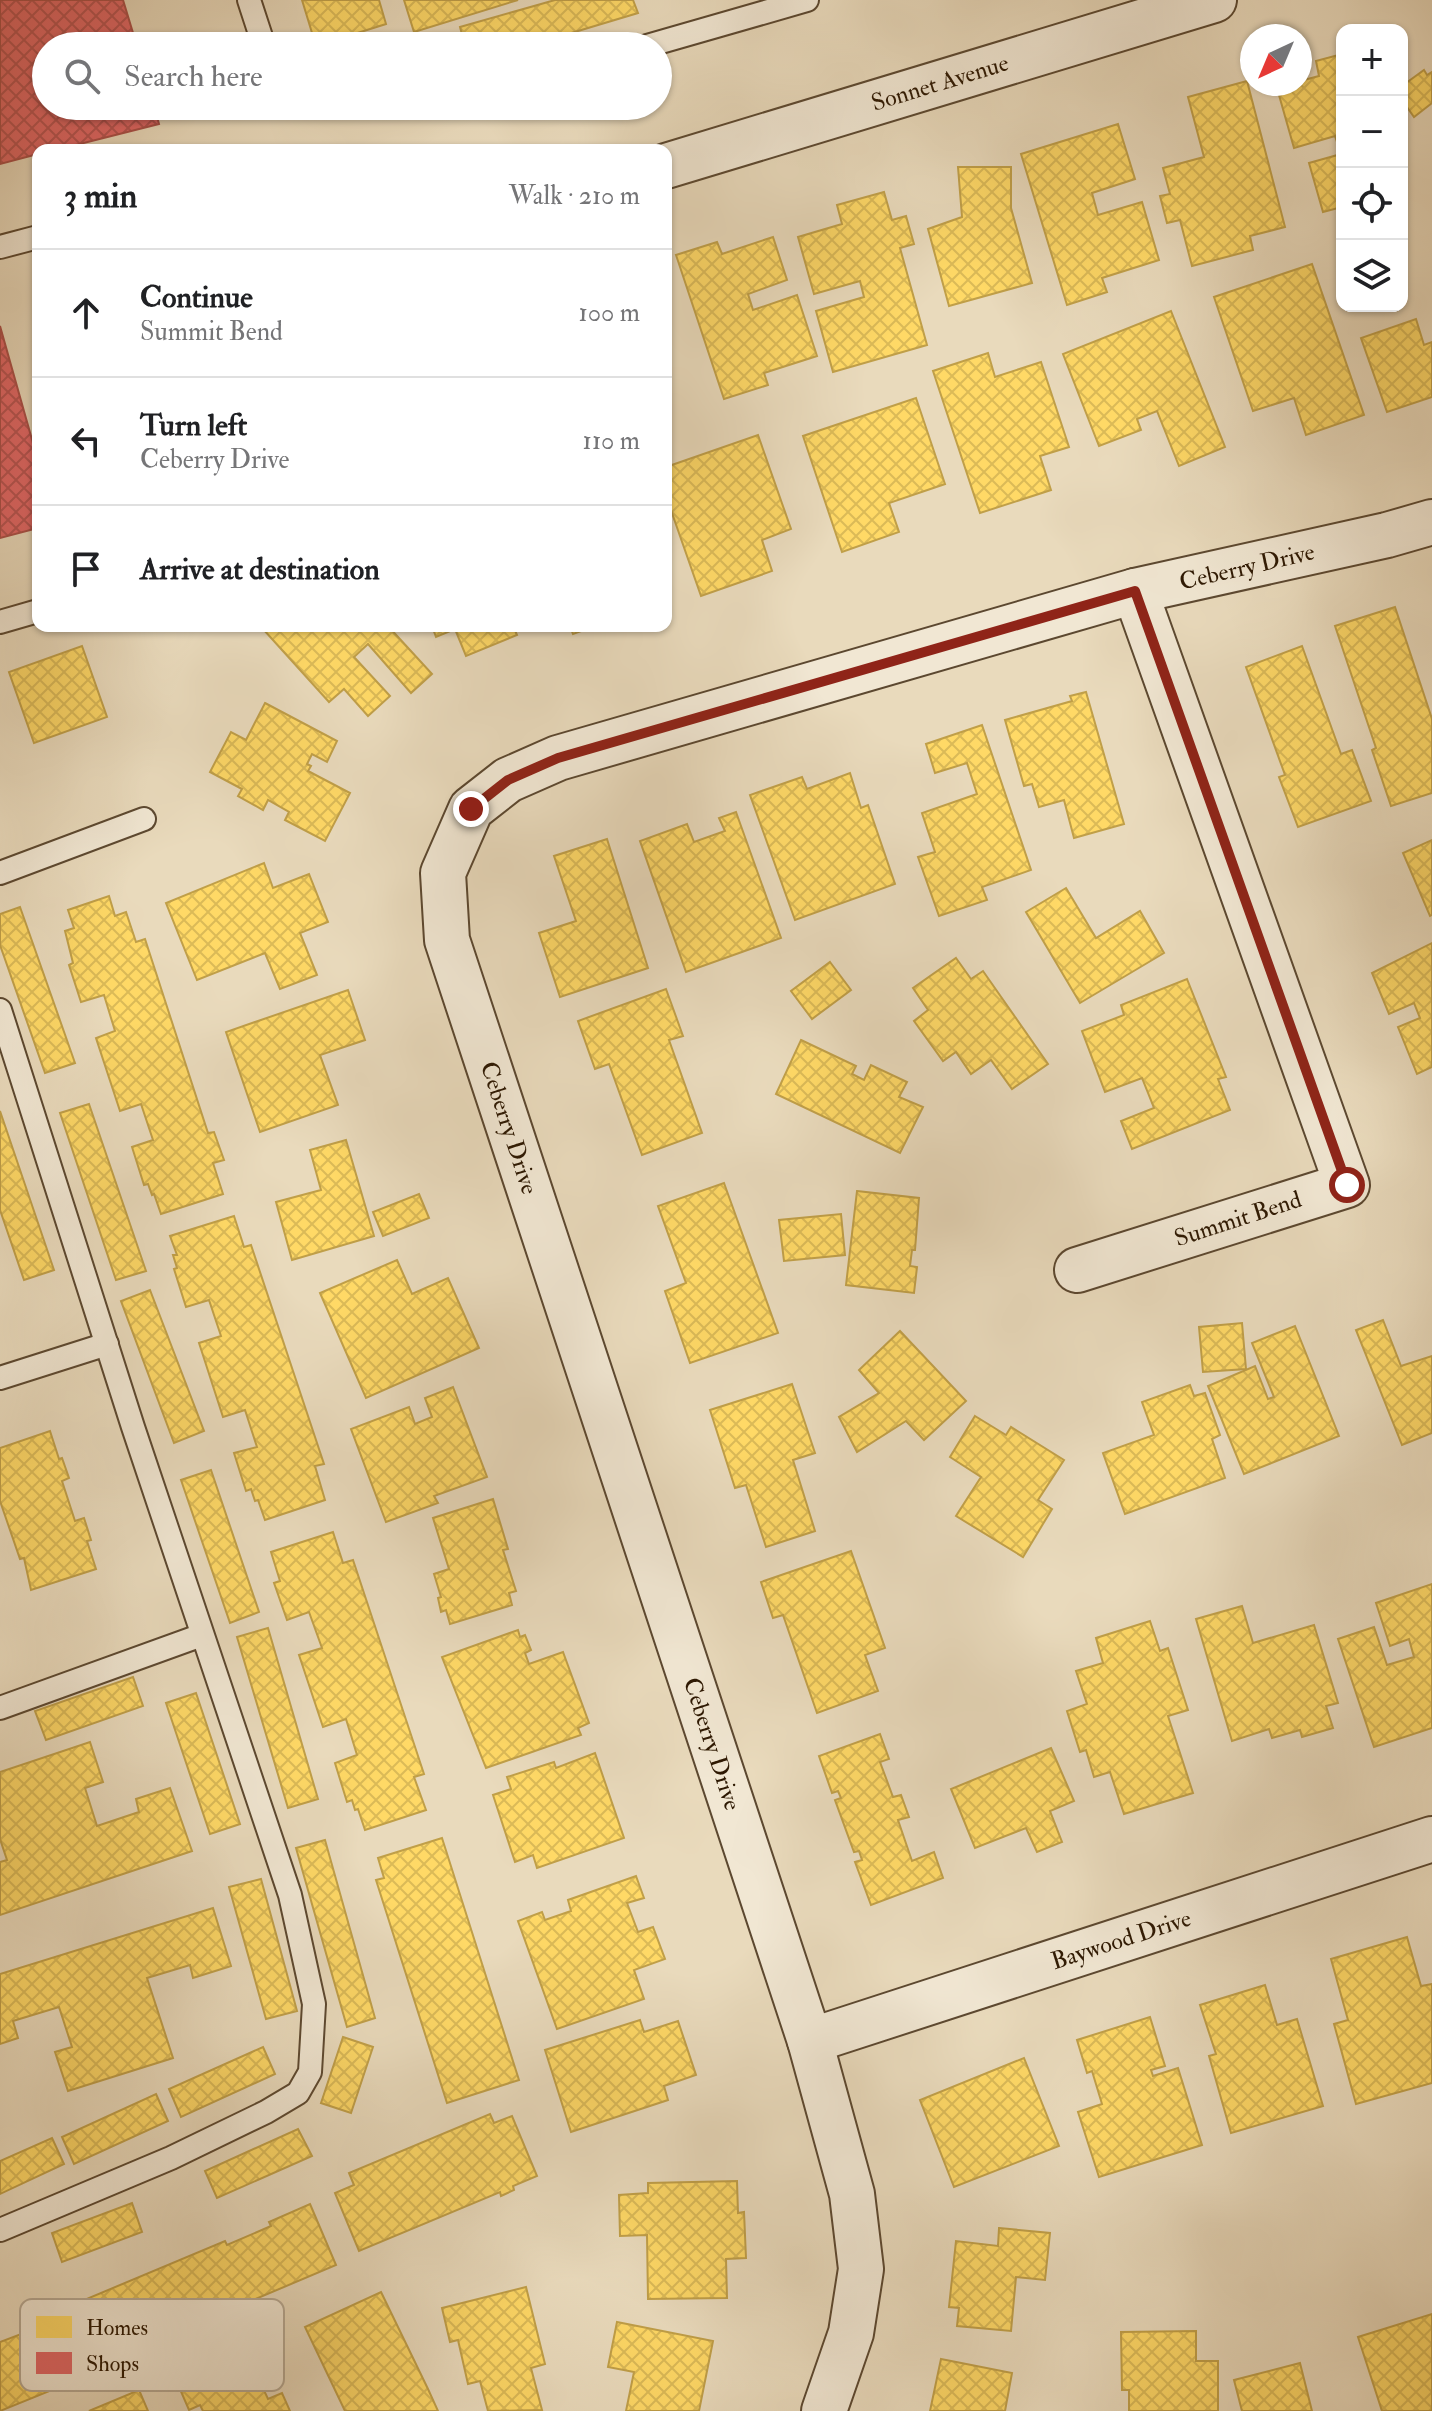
<!DOCTYPE html>
<meta charset="utf-8">
<style>
:root{--surface:#fff;--page:#f6f6f6;--text:#202124;--muted:#757577;--line:#e0e0e0}
body{margin:0;font-family:"IM FELL Double Pica",serif;background:var(--page);color:var(--text)}
.controls{position:absolute;right:24px;top:24px;display:grid;overflow:hidden;border-radius:16px;box-shadow:0 2px 6px #0004}
.controls button{width:72px;height:72px;display:grid;place-items:center;padding:0;border:0;border-bottom:2px solid var(--line);background:var(--surface);color:var(--text);font:40px sans-serif}
.compass{position:absolute;left:1240px;top:24px;width:72px;height:72px;border-radius:50%;background:var(--surface);box-shadow:0 2px 6px #0004;rotate:224deg}
.stop{position:absolute;width:24px;height:24px;margin:-18px;border:6px solid #8f2418;border-radius:50%;background:#fff}
.stop.end{background:#8f2418;border-color:#fff;box-shadow:0 2px 8px #0008}
.list{margin:0;padding:0;list-style:none}
h2{display:flex;justify-content:space-between;align-items:center;height:104px;margin:0;padding:0 32px;font-size:34px}
h2 small{font-size:26px;font-weight:400;color:var(--muted)}
.list li{display:grid;grid-template-columns:52px 1fr auto;gap:24px;align-items:center;box-sizing:border-box;height:128px;padding:0 32px;border-top:2px solid var(--line)}
.list b{display:block;font-size:30px;white-space:nowrap}
.list p{margin:0;font-size:26px;white-space:nowrap;color:var(--muted)}
.list em{font-size:26px;font-style:normal;color:var(--muted)}
.icon{flex:none;width:44px;height:44px;fill:none;stroke:currentColor;stroke-width:2;stroke-linecap:round;stroke-linejoin:round}
.map{position:relative;flex:none;width:1432px;height:2411px;overflow:hidden}
.search{position:absolute;background:var(--surface);box-shadow:0 2px 6px #0004;left:32px;top:32px;width:640px;height:88px;display:flex;align-items:center;gap:20px;box-sizing:border-box;padding:0 28px;border-radius:44px;color:var(--muted);font-size:30px}
.panel{position:absolute;background:var(--surface);box-shadow:0 2px 6px #0004;left:32px;top:144px;width:640px;height:488px;border-radius:16px}
.map>svg:first-child{display:block}
.homes{fill:url(#homes-cross-hatch);stroke:#c09f48;stroke-width:2}
.shops{fill:url(#shops-cross-hatch);stroke:#aa4f48;stroke-width:2}
.lines{fill:none;stroke-linecap:round;stroke-linejoin:round}
.service-casing{stroke:#5c4830;stroke-width:26}
.minor-casing{stroke:#5c4830;stroke-width:48}
.service{stroke:#f1e7d3;stroke-width:22}
.minor{stroke:#f1e7d3;stroke-width:44}
.route{stroke:#8f2418;stroke-width:10}
.labels{text-anchor:middle;dominant-baseline:central;stroke-width:8;stroke-linejoin:round;paint-order:stroke}
.street-label{font-size:24px;fill:#2d1802;stroke:#f1e7d3}
.key{fill:#f1e7d3;stroke:#b6a994;stroke-width:2}
.key-label{font-size:22px;fill:#2d1802}
</style>
<div class="map">
<svg width="1432" height="2411" viewBox="0 0 1432 2411">
<defs>
<pattern id="homes-cross-hatch" width="8" height="8" patternUnits="userSpaceOnUse" patternTransform="scale(2)"><rect width="8" height="8" fill="#ffd966"/><path d="M0 0l8 8M0 8l8-8" fill="none" stroke="#dbba57"/></pattern>
<pattern id="shops-cross-hatch" width="8" height="8" patternUnits="userSpaceOnUse" patternTransform="scale(2)"><rect width="8" height="8" fill="#e06666"/><path d="M0 0l8 8M0 8l8-8" fill="none" stroke="#b65352"/></pattern>
</defs>
<rect width="100%" height="100%" fill="#e9dabc"/>
<filter id="stains"><feTurbulence type="fractalNoise" baseFrequency=".0025" numOctaves="4"/><feColorMatrix values="0 0 0 0 .2 0 0 0 0 .09 0 0 0 0 .02 0 0 0 .5 -.17"/></filter>
<radialGradient id="worn" r=".72"><stop offset=".6" stop-color="#630" stop-opacity="0"/><stop offset="1" stop-color="#630" stop-opacity=".3"/></radialGradient>
<g class="homes">
<path d="M302 0H379L386 24 316 46Z"/>
<path d="M404 0H518L414 32Z"/>
<path d="M555 0H633L638 13 528 46H465L460 27Z"/>
<path d="M1342 54V207L1323 212 1309 163 1341 154 1335 136 1294 148 1277 88 1300 84V81L1319 76 1316 61Z"/>
<path d="M1424 70 1427 75 1432 72V103L1414 117 1402 100V86Z"/>
<path d="M1247 81 1285 227 1250 236 1253 250 1192 266 1180 220 1167 223 1160 196 1170 194 1163 168 1204 157 1188 97Z"/>
<path d="M1118 124 1135 179 1092 193 1098 215 1142 202 1159 260 1102 278 1107 292 1067 305 1021 154Z"/>
<path d="M958 167H1011V208L1032 283 949 306 928 229 962 217Z"/>
<path d="M884 192 892 220 906 216 914 244 900 248 927 345 833 372 816 311 864 297 860 281 814 294 798 237 842 224 837 205Z"/>
<path d="M773 237 787 280 748 294 753 310 797 295 817 356 764 373 768 385 724 399 676 255 717 242 722 254Z"/>
<path d="M1312 264 1364 415 1306 435 1294 398 1253 411 1214 297Z"/>
<path d="M1171 311 1225 447 1179 466 1157 411 1137 419 1141 430 1099 446 1063 354Z"/>
<path d="M1416 319 1424 345 1432 342V397L1387 412 1361 338Z"/>
<path d="M988 353 995 377 1041 362 1069 447 1040 456 1051 490 980 513 933 371Z"/>
<path d="M916 398 945 484 889 503 899 532 842 552 803 436Z"/>
<path d="M758 435 791 529 762 540 772 571 701 596 666 496V467Z"/>
<path d="M1395 607 1432 719V793L1391 806 1372 750 1376 748 1335 626Z"/>
<path d="M266 626H388L432 674 411 693 368 644 354 657 390 696 368 716 344 689 329 702 263 629Z"/>
<path d="M432 626H513L517 635 466 656 455 629 436 637Z"/>
<path d="M570 626H595L573 634Z"/>
<path d="M82 646 107 717 34 743 9 672Z"/>
<path d="M1302 646 1341 754 1352 750 1371 801 1298 827 1279 777 1285 775 1246 667Z"/>
<path d="M1086 692 1124 824 1074 838 1064 800 1039 807 1032 784 1024 786 1005 720 1072 701 1070 696Z"/>
<path d="M265 703 337 741 327 762 312 754 307 764 311 766 308 771 350 793 325 841 285 820 289 812 268 800 263 810 238 796 242 789 210 772 231 732 246 740Z"/>
<path d="M982 725 1031 870 982 887 987 900 939 916 918 857 935 852 922 813 977 794 967 763 935 773 926 744Z"/>
<path d="M850 773 861 808 868 805 895 884 795 920 750 795 802 777 807 789Z"/>
<path d="M736 812 781 938 686 972 640 841 687 824 694 842 725 831 719 818Z"/>
<path d="M607 839 648 968 560 997 539 933 576 921 554 856Z"/>
<path d="M1432 840V915L1430 916 1403 853Z"/>
<path d="M264 863 273 888 309 874 328 922 300 933 317 975 280 989 265 953 197 980 166 903Z"/>
<path d="M1066 888 1096 938 1140 911 1164 953 1080 1003 1026 912Z"/>
<path d="M109 896 115 916 126 912 136 942 145 939 208 1133 214 1132 224 1160 213 1163 223 1194 161 1214 154 1194 152 1195 148 1184 144 1185 132 1147 153 1140 141 1104 120 1111 96 1038 115 1031 104 995 81 1002 69 965 73 963 65 931 74 928 68 910Z"/>
<path d="M20 907 75 1063 45 1073 0 945V914Z"/>
<path d="M1432 943V1067L1417 1074 1398 1027 1420 1018 1414 1003 1389 1014 1372 973Z"/>
<path d="M956 958 971 979 983 971 1048 1064 1012 1089 991 1060 971 1074 956 1052 943 1061 914 1021 928 1010 913 988Z"/>
<path d="M830 962 851 990 812 1019 791 991Z"/>
<path d="M1187 979 1226 1077 1218 1079 1230 1110 1132 1149 1121 1121 1154 1108 1142 1078 1105 1092 1082 1031 1124 1015 1121 1005Z"/>
<path d="M666 989 683 1036 669 1040 702 1133 642 1155 609 1064 595 1069 578 1021Z"/>
<path d="M348 990 365 1040 320 1055 338 1105 260 1132 226 1032Z"/>
<path d="M801 1040 856 1066 852 1074 864 1080 871 1065 907 1082 899 1097 923 1107 900 1153 776 1094Z"/>
<path d="M89 1104 146 1271 116 1280 60 1113Z"/>
<path d="M0 1111 54 1270 24 1280 0 1210Z"/>
<path d="M346 1140 374 1236 292 1260 276 1202 321 1190 310 1150Z"/>
<path d="M724 1183 778 1333 690 1363 665 1291 686 1283 658 1206Z"/>
<path d="M857 1191 919 1198 915 1250H912L910 1266 917 1267 914 1293 846 1285Z"/>
<path d="M419 1194 429 1218 383 1236 373 1212Z"/>
<path d="M841 1214 845 1255 784 1261 779 1220Z"/>
<path d="M234 1216 244 1247 251 1245 324 1464 315 1466 325 1500 265 1520 258 1500 255 1501 251 1489 246 1491 234 1453 257 1447 245 1410 223 1417 199 1343 221 1336 209 1300 186 1307 174 1269 177 1268 173 1255H177L170 1236Z"/>
<path d="M397 1260 412 1294 448 1278 479 1348 366 1398 320 1293Z"/>
<path d="M150 1290 204 1431 174 1443 121 1301Z"/>
<path d="M1383 1320 1401 1366 1432 1356V1433L1402 1445 1356 1330Z"/>
<path d="M1242 1323 1246 1369 1203 1372 1199 1327Z"/>
<path d="M1295 1326 1339 1436 1244 1474 1208 1386 1255 1366 1268 1399 1274 1397 1252 1343Z"/>
<path d="M900 1331 966 1401 924 1440 906 1421 857 1452 839 1417 879 1393 859 1370Z"/>
<path d="M792 1384 815 1453 793 1460 815 1531 766 1547 746 1485 735 1488 710 1410Z"/>
<path d="M1190 1385 1194 1396 1205 1393 1220 1435 1212 1439 1225 1478 1125 1514 1103 1453 1154 1435 1142 1402Z"/>
<path d="M453 1387 487 1477 434 1496 438 1503 386 1522 351 1429 409 1407 415 1424 432 1417 425 1398Z"/>
<path d="M975 1416 1006 1435 1011 1427 1064 1460 1038 1500 1052 1509 1023 1557 956 1516 981 1477 950 1457Z"/>
<path d="M50 1431 59 1459 62 1458 69 1478 62 1481 75 1521 84 1518 91 1540 87 1541 96 1569 31 1590 24 1558 20 1559 0 1501V1448Z"/>
<path d="M211 1470 259 1612 230 1623 181 1480Z"/>
<path d="M493 1499 508 1549 503 1550 516 1591 509 1593 512 1605 450 1624 446 1610 441 1612 438 1598 441 1597 434 1574 449 1569 433 1518Z"/>
<path d="M333 1532 343 1563 353 1560 424 1774 414 1777 426 1810 365 1830 358 1809 355 1810 352 1800 347 1802 335 1763 357 1755 346 1719 323 1727 299 1655 322 1648 309 1612 287 1620 274 1583 280 1581 271 1552Z"/>
<path d="M851 1551 885 1648 865 1655 878 1691 817 1713 783 1615 773 1618 761 1582Z"/>
<path d="M1432 1584V1728L1374 1747 1338 1639 1374 1627 1387 1665 1414 1657 1409 1639 1390 1646 1376 1603Z"/>
<path d="M1242 1606 1253 1643 1314 1625 1338 1703 1326 1706 1333 1728 1302 1737 1300 1730 1272 1738 1269 1729 1232 1741 1196 1619Z"/>
<path d="M1150 1621 1160 1651 1168 1648 1188 1710 1168 1716 1193 1793 1124 1814 1110 1772 1094 1777 1086 1750 1080 1752 1067 1711 1087 1704 1076 1671 1103 1663 1096 1638Z"/>
<path d="M268 1628 318 1799 288 1808 237 1637Z"/>
<path d="M518 1630 520 1637 525 1635 531 1650 525 1653 529 1664 563 1652 589 1723 578 1728 581 1735 486 1768 442 1657Z"/>
<path d="M133 1677 143 1706 46 1740 35 1711Z"/>
<path d="M196 1693 240 1824 210 1834 166 1703Z"/>
<path d="M880 1734 889 1759 880 1762 893 1797 901 1795 909 1817 898 1820 912 1861 934 1852 943 1878 871 1905 855 1862 862 1860 859 1851 854 1852 835 1800 841 1798 838 1791 832 1793 819 1756Z"/>
<path d="M90 1742 103 1782 85 1788 97 1826 139 1812 136 1799 170 1788 192 1851 0 1915V1862L7 1860 0 1839V1772Z"/>
<path d="M1051 1748 1074 1801 1050 1811 1062 1842 1037 1852 1026 1828 975 1848 951 1789Z"/>
<path d="M595 1753 624 1838 537 1868 533 1855 515 1862 493 1795 511 1789 507 1777 554 1762 556 1768Z"/>
<path d="M442 1838 519 2080 447 2103 376 1880 384 1878 378 1858Z"/>
<path d="M325 1840 375 2018 347 2027 296 1848Z"/>
<path d="M636 1876 644 1898 627 1903 638 1932 653 1927 665 1959 634 1970 644 1999 557 2029 518 1921 542 1912 545 1920 571 1911 568 1900Z"/>
<path d="M261 1879 297 2011 266 2019 229 1887Z"/>
<path d="M213 1908 231 1966 193 1978 190 1965 147 1978 173 2058 68 2091 55 2052 72 2047 59 2007 13 2021 18 2038 0 2044V1974Z"/>
<path d="M1407 1937 1421 1986 1432 1984V2083L1356 2104 1334 2024 1348 2020 1331 1959Z"/>
<path d="M1265 1985 1277 2025 1297 2019 1323 2106 1231 2133 1209 2056 1216 2054 1200 2005Z"/>
<path d="M1150 2017 1165 2066 1151 2070 1153 2076 1178 2068 1202 2145 1099 2177 1078 2112 1102 2104 1092 2071 1087 2073 1077 2040Z"/>
<path d="M640 2020 644 2032 678 2021 696 2075 664 2086 668 2100 571 2132 545 2050Z"/>
<path d="M343 2037 373 2047 351 2113 321 2103Z"/>
<path d="M263 2047 275 2074 181 2117 169 2089Z"/>
<path d="M1024 2058 1059 2146 954 2187 920 2100Z"/>
<path d="M156 2094 168 2121 74 2164 62 2137Z"/>
<path d="M490 2114 494 2123 512 2116 537 2176 513 2186 514 2190 501 2196 500 2192 359 2251 335 2193 354 2185 349 2173Z"/>
<path d="M298 2129 312 2156 217 2198 205 2171Z"/>
<path d="M52 2138 64 2164 0 2194V2161Z"/>
<path d="M737 2181 738 2213 744 2212 746 2258 726 2259 727 2298 648 2299 647 2235 620 2236 619 2195 648 2193V2183Z"/>
<path d="M132 2203 142 2232 62 2262 52 2233Z"/>
<path d="M310 2204 336 2265 83 2372 58 2311 225 2241 227 2245 271 2226 269 2222Z"/>
<path d="M999 2228 1050 2233 1045 2280 1016 2277 1011 2331 957 2326 959 2308 949 2307 956 2241 998 2246Z"/>
<path d="M526 2287 545 2364 531 2368 542 2410 488 2411 480 2381 468 2384 458 2340 450 2342 442 2308Z"/>
<path d="M381 2292 428 2389 438 2411H345L305 2327Z"/>
<path d="M1432 2314V2411H1382L1358 2337Z"/>
<path d="M617 2322 713 2341 699 2411H626L634 2372 608 2367Z"/>
<path d="M29 2331 52 2390 0 2411V2342Z"/>
<path d="M1196 2331V2361H1218V2411H1129V2390H1122L1121 2332Z"/>
<path d="M260 2335 279 2379 262 2386 268 2399 282 2393 290 2411H203L200 2405 189 2410 173 2373Z"/>
<path d="M941 2359 1012 2373 1005 2411H930Z"/>
<path d="M1300 2363 1312 2411H1242L1234 2380Z"/>
<path d="M139 2390 148 2411H89Z"/>
</g>
<g class="shops">
<path d="M0 0H123L137 46H46V106H154L159 124 56 150H38V154L0 164Z"/>
<path d="M0 326 38 461V528L0 538Z"/>
</g>
<g class="lines">
<g class="service-casing">
<g id="service">
<path d="M249 0 264 46"/>
<path d="M647 46 807 0"/>
<path d="M0 247 38 237"/>
<path d="M0 622 38 611"/>
<path d="M0 873 144 819"/>
<path d="M0 1010 133 1427 290 1895 314 2004 310 2072 298 2093 266 2112 171 2158 0 2230"/>
<path d="M0 1378 107 1344"/>
<path d="M0 1708 202 1635"/>
</g>
</g>
<g class="minor-casing">
<g id="minor">
<path d="M666 166 1214 0"/>
<path d="M1077 1270 1347 1185 1135 591"/>
<path d="M810 2041 1432 1839"/>
<path d="M824 2411 851 2333 861 2269 852 2194 810 2041 447 940 443 873 471 809 508 780 558 758 1135 591 1387 535 1432 522"/>
</g>
</g>
<use href="#service" class="service"/>
<use href="#minor" class="minor"/>
</g>
<g class="lines">
<path class="route" d="M471 809 508 780 558 758 1135 591 1347 1185"/>
</g>
<g class="labels">
<g class="street-label">
<text transform="translate(940 83) rotate(-17)">Sonnet Avenue</text>
<text transform="translate(1247 567) rotate(-13)">Ceberry Drive</text>
<text transform="translate(509 1128) rotate(72)">Ceberry Drive</text>
<text transform="translate(1238 1219) rotate(-18)">Summit Bend</text>
<text transform="translate(712 1744) rotate(72)">Ceberry Drive</text>
<text transform="translate(1121 1940) rotate(-18)">Baywood Drive</text>
</g>
</g>
<rect x="20" y="2299" width="264" height="92" rx="12" class="key"/>
<rect x="36" y="2316" width="36" height="22" fill="#ffd966"/>
<rect x="36" y="2352" width="36" height="22" fill="#e06666"/>
<g class="key-label">
<text x="86" y="2335">Homes</text>
<text x="86" y="2371">Shops</text>
</g>
<rect width="100%" height="100%" filter="url(#stains)"/>
<rect width="100%" height="100%" fill="url(#worn)"/>
</svg>
<div class="controls">
<button>+</button>
<button>−</button>
<button><svg class="icon" aria-label="locate" viewBox="0 0 24 24"><circle cx="12" cy="12" r="6"/><path d="M12 2v4M12 18v4M2 12h4M18 12h4"/></svg></button>
<button><svg class="icon" aria-label="layers" viewBox="0 0 24 24"><path d="M12 4l9 5-9 5-9-5zM3 14l9 5 9-5"/></svg></button>
</div>
<svg class="compass" viewBox="-18 -18 36 36"><path d="M0-13l5 13h-10z" fill="#e53935"/><path d="M0 13l5-13h-10z" fill="#757577"/></svg>
<div class="stop" style="left:1347px;top:1185px"></div>
<div class="stop end" style="left:471px;top:809px"></div>
<div class="search"><svg class="icon" aria-label="search" viewBox="0 0 24 24"><circle cx="10" cy="10" r="6"/><path d="M15 15l6 6"/></svg>Search here</div>
<section class="panel">
<h2>3 min<small>Walk · 210 m</small></h2>
<ul class="list">
<li><svg class="icon" aria-label="ahead" viewBox="0 0 24 24"><path d="M12 20V5M6 11l6-6 6 6"/></svg><div><b>Continue</b><p>Summit Bend</p></div><em>100 m</em></li>
<li><svg class="icon" aria-label="left" viewBox="0 0 24 24"><path d="M17 20v-9H6M10 6l-5 5 5 5"/></svg><div><b>Turn left</b><p>Ceberry Drive</p></div><em>110 m</em></li>
<li><svg class="icon" aria-label="arrive" viewBox="0 0 24 24"><path d="M6 21V4h12l-3 4 3 4H6"/></svg><div><b>Arrive at destination</b></div></li>
</ul>
</section>
</div>
